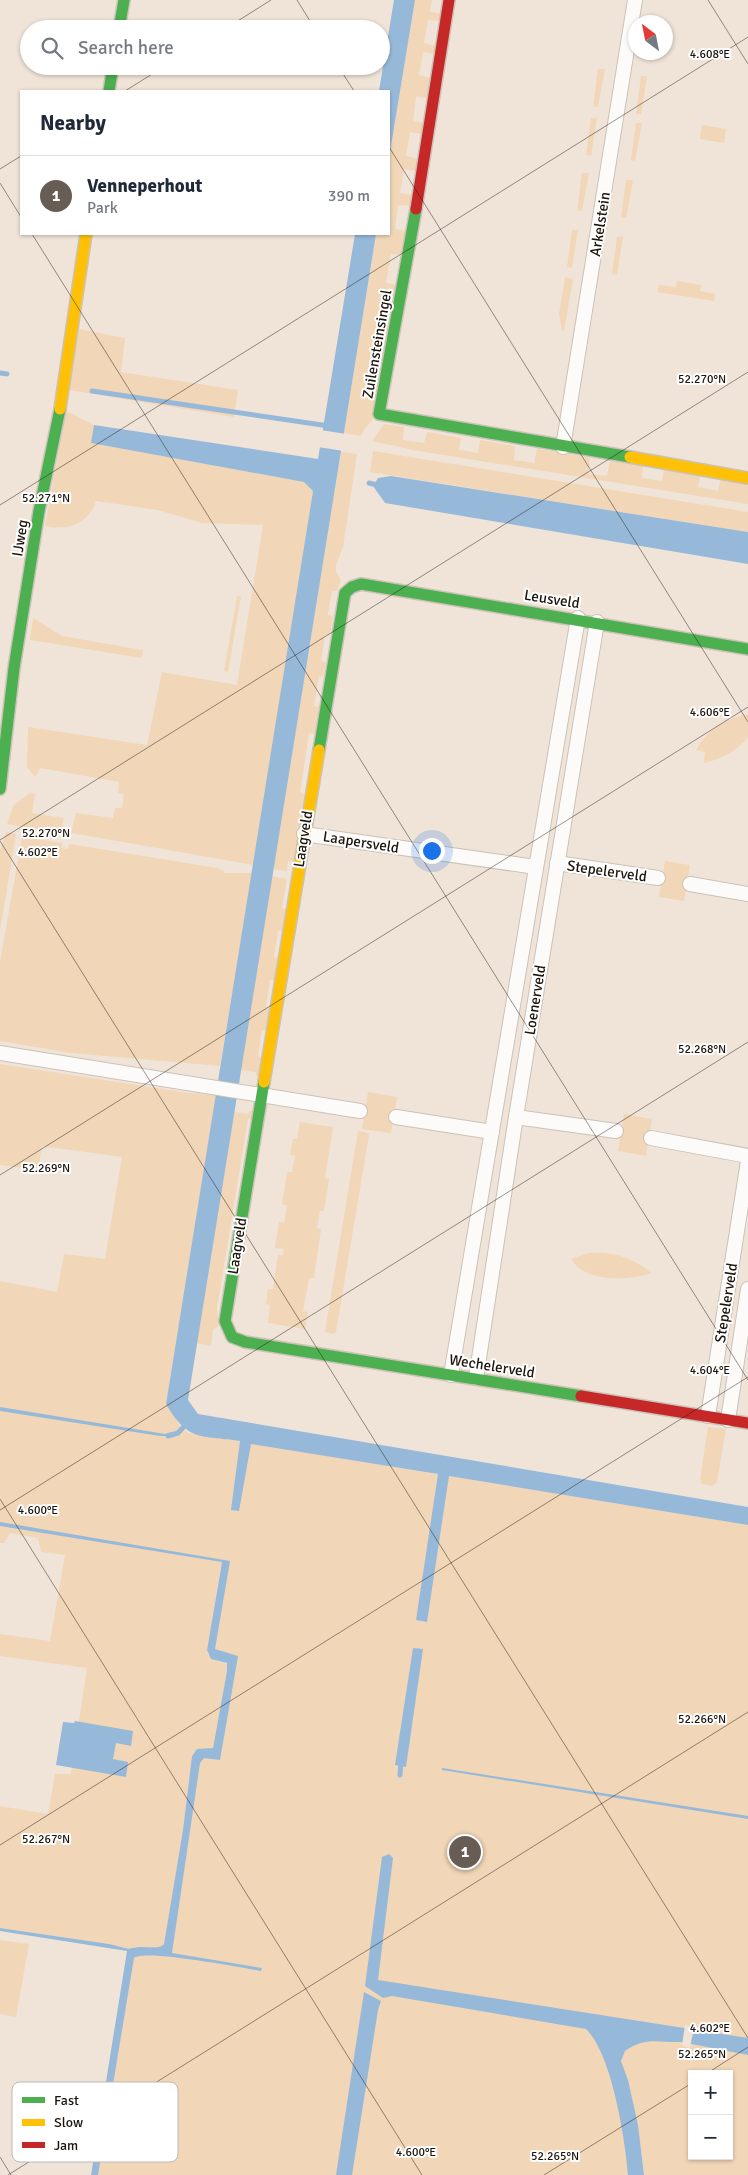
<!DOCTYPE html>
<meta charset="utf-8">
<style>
:root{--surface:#fff;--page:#f6f6f7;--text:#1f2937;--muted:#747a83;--line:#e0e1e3;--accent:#675d54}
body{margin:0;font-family:Signika,sans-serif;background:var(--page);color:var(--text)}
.controls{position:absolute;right:15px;bottom:15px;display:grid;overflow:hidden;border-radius:0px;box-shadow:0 1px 4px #0004}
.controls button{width:45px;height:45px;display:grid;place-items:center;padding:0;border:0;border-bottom:1px solid var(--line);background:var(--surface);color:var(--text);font:25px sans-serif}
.compass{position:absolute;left:628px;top:15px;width:45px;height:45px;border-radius:50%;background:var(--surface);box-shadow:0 1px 4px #0004;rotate:328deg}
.you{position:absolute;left:431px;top:850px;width:18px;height:18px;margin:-12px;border:4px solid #fff;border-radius:50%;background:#1a73e8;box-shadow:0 0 0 8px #1a73e833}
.badge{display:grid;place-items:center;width:32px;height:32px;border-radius:50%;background:var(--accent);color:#fff;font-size:16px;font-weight:700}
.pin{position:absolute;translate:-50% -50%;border:2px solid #fff;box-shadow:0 1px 5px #0006}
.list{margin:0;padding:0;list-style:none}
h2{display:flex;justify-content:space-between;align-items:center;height:65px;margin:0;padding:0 20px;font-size:21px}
h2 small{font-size:16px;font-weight:400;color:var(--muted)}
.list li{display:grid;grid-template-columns:32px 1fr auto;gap:15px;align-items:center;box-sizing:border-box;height:80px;padding:0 20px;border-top:1px solid var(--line)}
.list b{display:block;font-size:19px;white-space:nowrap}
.list p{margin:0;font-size:16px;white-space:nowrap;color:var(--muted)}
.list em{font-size:16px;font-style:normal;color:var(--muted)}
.icon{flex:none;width:28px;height:28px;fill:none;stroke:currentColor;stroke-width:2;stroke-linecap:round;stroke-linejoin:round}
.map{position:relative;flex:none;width:748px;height:2175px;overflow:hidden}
.search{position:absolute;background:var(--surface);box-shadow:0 1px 4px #0004;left:20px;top:20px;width:370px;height:55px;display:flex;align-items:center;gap:12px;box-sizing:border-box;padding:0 18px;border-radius:28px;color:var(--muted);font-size:19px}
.panel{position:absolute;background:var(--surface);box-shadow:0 1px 4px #0004;left:20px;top:90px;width:370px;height:145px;border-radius:0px}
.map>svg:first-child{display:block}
.green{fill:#f1d6b8;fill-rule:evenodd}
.water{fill:#97b9d9}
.pier{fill:#f0e4d8}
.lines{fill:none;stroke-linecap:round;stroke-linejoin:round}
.stream{stroke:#97b9d9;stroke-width:5}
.street-casing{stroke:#cbc2b8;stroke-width:16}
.fast-casing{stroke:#cbc2b8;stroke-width:14}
.slow-casing{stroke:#cbc2b8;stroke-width:14}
.jam-casing{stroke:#cbc2b8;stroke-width:14}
.street{stroke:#fdfbf9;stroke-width:14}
.fast{stroke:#4caf50;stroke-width:11}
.slow{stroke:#ffc107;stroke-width:11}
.jam{stroke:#c62828;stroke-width:11}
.ticks{fill:none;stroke:#1d150d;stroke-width:1;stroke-opacity:0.45}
.labels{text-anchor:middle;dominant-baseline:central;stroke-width:4;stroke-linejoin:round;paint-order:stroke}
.street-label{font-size:15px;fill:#1d150d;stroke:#fff}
.key{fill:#fff;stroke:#bbb9b6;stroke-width:1}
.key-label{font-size:14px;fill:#1d150d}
.ticks-label{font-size:12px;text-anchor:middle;fill:#1d150d;stroke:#fff;stroke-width:4;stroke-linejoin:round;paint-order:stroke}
</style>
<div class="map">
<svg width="748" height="2175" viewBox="0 0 748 2175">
<rect width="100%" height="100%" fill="#f0e4d8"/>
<g class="green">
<path d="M415 0H432L430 12 442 14 440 21 428 20 424 43 436 46 435 54 423 52 419 75 431 78 427 98 416 97 413 121 424 123 422 134 410 132 406 156 418 159 416 171 404 169 400 193 412 195 411 206 398 205 395 229 407 231 402 255 391 254 386 283 398 285 396 296 383 295 378 325 391 327 372 421 364 429 361 436 344 433 376 234H389V158Z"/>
<path d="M598 69H605L598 107 593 106Z"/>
<path d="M641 76H647L641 114H636Z"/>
<path d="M591 118H597L591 156 586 155Z"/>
<path d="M636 123H642L635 161 631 160Z"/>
<path d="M702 125 726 129 724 143 700 139Z"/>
<path d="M582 173H589L582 211 577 210Z"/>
<path d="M626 180H633L626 218 621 217Z"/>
<path d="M572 230H578L572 268 567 267Z"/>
<path d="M623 236 617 275 612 274 617 237Z"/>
<path d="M565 277 573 279 564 331H562L559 314Z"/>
<path d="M677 281 701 285 700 291 715 294 714 301 657 292 659 285 676 287Z"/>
<path d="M79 329 125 338 121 372 238 390 234 417 69 390Z"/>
<path d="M66 411 94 425 92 443 304 482 313 491 254 865 71 833 76 813 113 818 115 808H122L124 794 118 793 119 782 40 768 35 777 27 767 28 727 147 745 162 672 237 685 263 525 202 523 158 510 96 501C88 524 69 531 45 526Z"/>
<path d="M384 424 404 427 403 440 424 443 427 432 461 438 459 450 478 453 480 440 515 446 514 460 534 463 537 449 590 458 588 474 607 476 610 461 643 466 642 478 662 481 664 469 700 476 698 487 718 491 721 479 748 484V504L413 450 372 441Z"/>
<path d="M373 451 748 512V532L370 472Z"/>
<path d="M341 452 357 454 343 547 336 565V572L341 580 337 591H332L328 615 333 616 330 635H325L321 661 326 662 323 677 319 676 314 706 319 707 314 734 309 733 300 792 304 794 294 862 288 861 287 871 273 869Z"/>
<path d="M237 596H241L228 672 224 671Z"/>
<path d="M33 618 62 636 143 650 142 658 30 640Z"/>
<path d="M748 714V737C737 751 722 759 704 763L705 752 696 750C707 730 726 718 748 714Z"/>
<path d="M30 793 35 794 32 813 64 818 61 833 7 824 14 805Z"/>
<path d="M6 832 16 834 0 931V850Z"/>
<path d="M22 837 63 843 61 848 68 849 69 844 217 868 224 871V873H252L220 1066 71 1053 0 1041V962Z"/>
<path d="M665 861 690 865 684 901 659 897Z"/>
<path d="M271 876 287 879 282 908 286 909 283 931H278L274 957 278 958 275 981 270 980 266 1007 270 1008 267 1030H262L258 1056 262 1058 258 1076H256V1072L240 1070Z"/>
<path d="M0 1064 189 1093 216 1095 166 1403 180 1426 188 1433 748 1525V2175H94L131 1951 168 1953 197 1751 217 1753 232 1661 212 1657 224 1565H221L207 1650 211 1659 227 1664V1671L213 1749H197L192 1756 183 1830 164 1944C158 1951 142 1944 129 1949L109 1944 0 1928V1806L48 1814 55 1774H71L87 1668 0 1656V1634L50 1641 65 1555 41 1552 38 1538 10 1533 4 1543H0V1281L57 1292 64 1254 105 1259 122 1157 42 1146 38 1170 0 1165ZM692 2074H729V2156H692Z"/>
<path d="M368 1092 397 1097 391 1133 362 1129Z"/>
<path d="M249 1111H253V1120L248 1119 217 1309 219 1325 213 1330 211 1346 196 1343 234 1112 248 1114Z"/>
<path d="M624 1114 652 1119 646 1156 618 1151Z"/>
<path d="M300 1122 333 1127 325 1178 329 1179 324 1211H320L317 1228 321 1229 314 1278H309L303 1311 308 1312 305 1329 268 1323 270 1305 266 1304 268 1289H273L278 1255H283L284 1249 275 1248 279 1222 284 1223 287 1206 282 1204 287 1172H292L295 1156 290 1155 293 1139H297Z"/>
<path d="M358 1131 368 1133 369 1135 336 1332 334 1334 325 1332Z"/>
<path d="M589 1253C611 1251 634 1257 651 1273 628 1281 586 1283 571 1259Z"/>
<path d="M708 1427 726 1429 717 1482 712 1486 702 1484 700 1479Z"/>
<path d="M0 1940 29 1944 16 2017 0 2014Z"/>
</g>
<g class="water">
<path d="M394 0H415L389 158V91H379Z"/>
<path d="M355 234H376L188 1400 198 1414 748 1507V1525L449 1476 427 1622 416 1620 438 1474 251 1444 239 1511 231 1510 240 1441C200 1435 188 1442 166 1404L313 491 304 482 91 443 94 425 318 459Z"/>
<path d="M391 476 748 532V564L385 503 373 486 378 478Z"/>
<path d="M0 1407 165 1434 171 1432 174 1436H160L0 1411Z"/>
<path d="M0 1522 230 1561 215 1649 238 1656 220 1760 204 1758 200 1763 172 1953 262 1968 261 1971C242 1968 146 1949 134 1958L98 2175H91L127 1951 0 1931V1928L109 1944 129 1949C142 1944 158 1951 164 1944L183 1830 192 1756 197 1749 213 1748 227 1671V1663L211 1659 207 1650 222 1562 0 1526Z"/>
<path d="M413 1648 423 1649 406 1767 395 1765Z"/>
<path d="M75 1721 133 1731 131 1746 116 1743 113 1759 128 1762 126 1777 56 1765 63 1722 74 1723Z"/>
<path d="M442 1768 748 1816V1819L442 1770Z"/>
<path d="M389 1854 393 1858 378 1980 748 2038V2055L681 2042C659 2043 646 2036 625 2051L621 2061 628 2080 638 2125 644 2175H628C625 2139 612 2054 586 2029L392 1996 383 1998 365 1986 382 1857Z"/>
<path d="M364 1992 381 2001 378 2010 352 2175H336Z"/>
</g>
<g class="pier">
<path d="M321 430 346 434 344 451 318 447Z"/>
<path d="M685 2025 694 2027 690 2048 682 2045Z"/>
</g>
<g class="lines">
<g class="stream">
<path d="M0 373 7 374"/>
<path d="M92 391 329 426"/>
<path d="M369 483 381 486"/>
<path d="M168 1436 178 1433 187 1423"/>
<path d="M400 1775 401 1760"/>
</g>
<g class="street-casing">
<g id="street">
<path d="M563 447 635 0"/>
<path d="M304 834 536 867"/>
<path d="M557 863 658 878"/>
<path d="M690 884 748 894"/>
<path d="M0 1053 360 1111"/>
<path d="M396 1117 492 1132"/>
<path d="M516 1117 616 1131"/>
<path d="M651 1138 748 1156"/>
<path d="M451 1375 578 618"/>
<path d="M476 1378 515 1123 597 622"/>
<path d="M708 1416 748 1161"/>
<path d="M728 1420 748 1289"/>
</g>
</g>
<g class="fast-casing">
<g id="fast">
<path d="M119 29 124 0"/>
<path d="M109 91 113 66"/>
<path d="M416 209 379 414 630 457"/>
<path d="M319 750 345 593 352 587 361 584 748 649"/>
<path d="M0 789 14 668 39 511 60 409"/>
<path d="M264 1082 225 1321 232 1337 245 1342 581 1396"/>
</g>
</g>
<g class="slow-casing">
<g id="slow">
<path d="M60 409 86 234"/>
<path d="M630 457 748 478"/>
<path d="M264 1082 319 750"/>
</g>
</g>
<g class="jam-casing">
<g id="jam">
<path d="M416 209 449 0"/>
<path d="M581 1396 748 1423"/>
</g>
</g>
<use href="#street" class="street"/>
<use href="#fast" class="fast"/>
<use href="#slow" class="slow"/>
<use href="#jam" class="jam"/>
</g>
<path class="ticks" d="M297 0 315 29M708 0 748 64M225 29 271 0M338 66 354 91M125 91 165 66M389 147 748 722M0 169 21 156M0 183 21 217M32 234 748 1380M0 505 748 37M0 840 748 372M0 841 748 2038M0 1175 748 707M0 1499 422 2175M0 1510 748 1042M0 1845 748 1377M706 2074 748 2047M0 2157 11 2175M8 2175 748 1712M544 2175 692 2083"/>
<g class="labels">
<g class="street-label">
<text transform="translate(600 224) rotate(-81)">Arkelstein</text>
<text transform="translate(377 344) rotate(-80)">Zuilensteinsingel</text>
<text transform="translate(20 538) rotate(-81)">IJweg</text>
<text transform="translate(552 599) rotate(9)">Leusveld</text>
<text transform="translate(303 839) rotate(-81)">Laagveld</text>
<text transform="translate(361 842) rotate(9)">Laapersveld</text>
<text transform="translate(607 871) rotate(8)">Stepelerveld</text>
<text transform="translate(535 1000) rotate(-81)">Loenerveld</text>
<text transform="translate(237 1246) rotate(-81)">Laagveld</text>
<text transform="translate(726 1303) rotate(-81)">Stepelerveld</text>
<text transform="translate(492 1366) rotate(9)">Wechelerveld</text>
</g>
</g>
<rect x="12" y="2082" width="166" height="80" rx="8" class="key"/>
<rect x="22" y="2097" width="23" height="6" fill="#4caf50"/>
<rect x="22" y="2119" width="23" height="7" fill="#ffc107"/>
<rect x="22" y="2142" width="23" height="6" fill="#c62828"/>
<g class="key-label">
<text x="54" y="2105">Fast</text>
<text x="54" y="2127">Slow</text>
<text x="54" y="2150">Jam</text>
</g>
<g class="ticks-label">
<text x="710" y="58">4.608°E</text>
<text x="702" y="383">52.270°N</text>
<text x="46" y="502">52.271°N</text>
<text x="710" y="716">4.606°E</text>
<text x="46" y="837">52.270°N</text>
<text x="38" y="856">4.602°E</text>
<text x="702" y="1053">52.268°N</text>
<text x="46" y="1172">52.269°N</text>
<text x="710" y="1374">4.604°E</text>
<text x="38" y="1514">4.600°E</text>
<text x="702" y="1723">52.266°N</text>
<text x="46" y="1843">52.267°N</text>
<text x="710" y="2032">4.602°E</text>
<text x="702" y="2058">52.265°N</text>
<text x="416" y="2156">4.600°E</text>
<text x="555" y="2160">52.265°N</text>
</g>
</svg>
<div class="controls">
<button>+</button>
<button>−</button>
</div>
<svg class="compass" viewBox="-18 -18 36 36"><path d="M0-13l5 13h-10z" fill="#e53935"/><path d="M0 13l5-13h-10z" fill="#747a83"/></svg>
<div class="you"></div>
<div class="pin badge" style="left:465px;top:1852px">1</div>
<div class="search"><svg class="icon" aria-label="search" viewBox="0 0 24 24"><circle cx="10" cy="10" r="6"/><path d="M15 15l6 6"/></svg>Search here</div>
<section class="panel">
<h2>Nearby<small></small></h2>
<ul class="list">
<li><span class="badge">1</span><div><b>Venneperhout</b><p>Park</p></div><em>390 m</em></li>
</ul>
</section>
</div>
